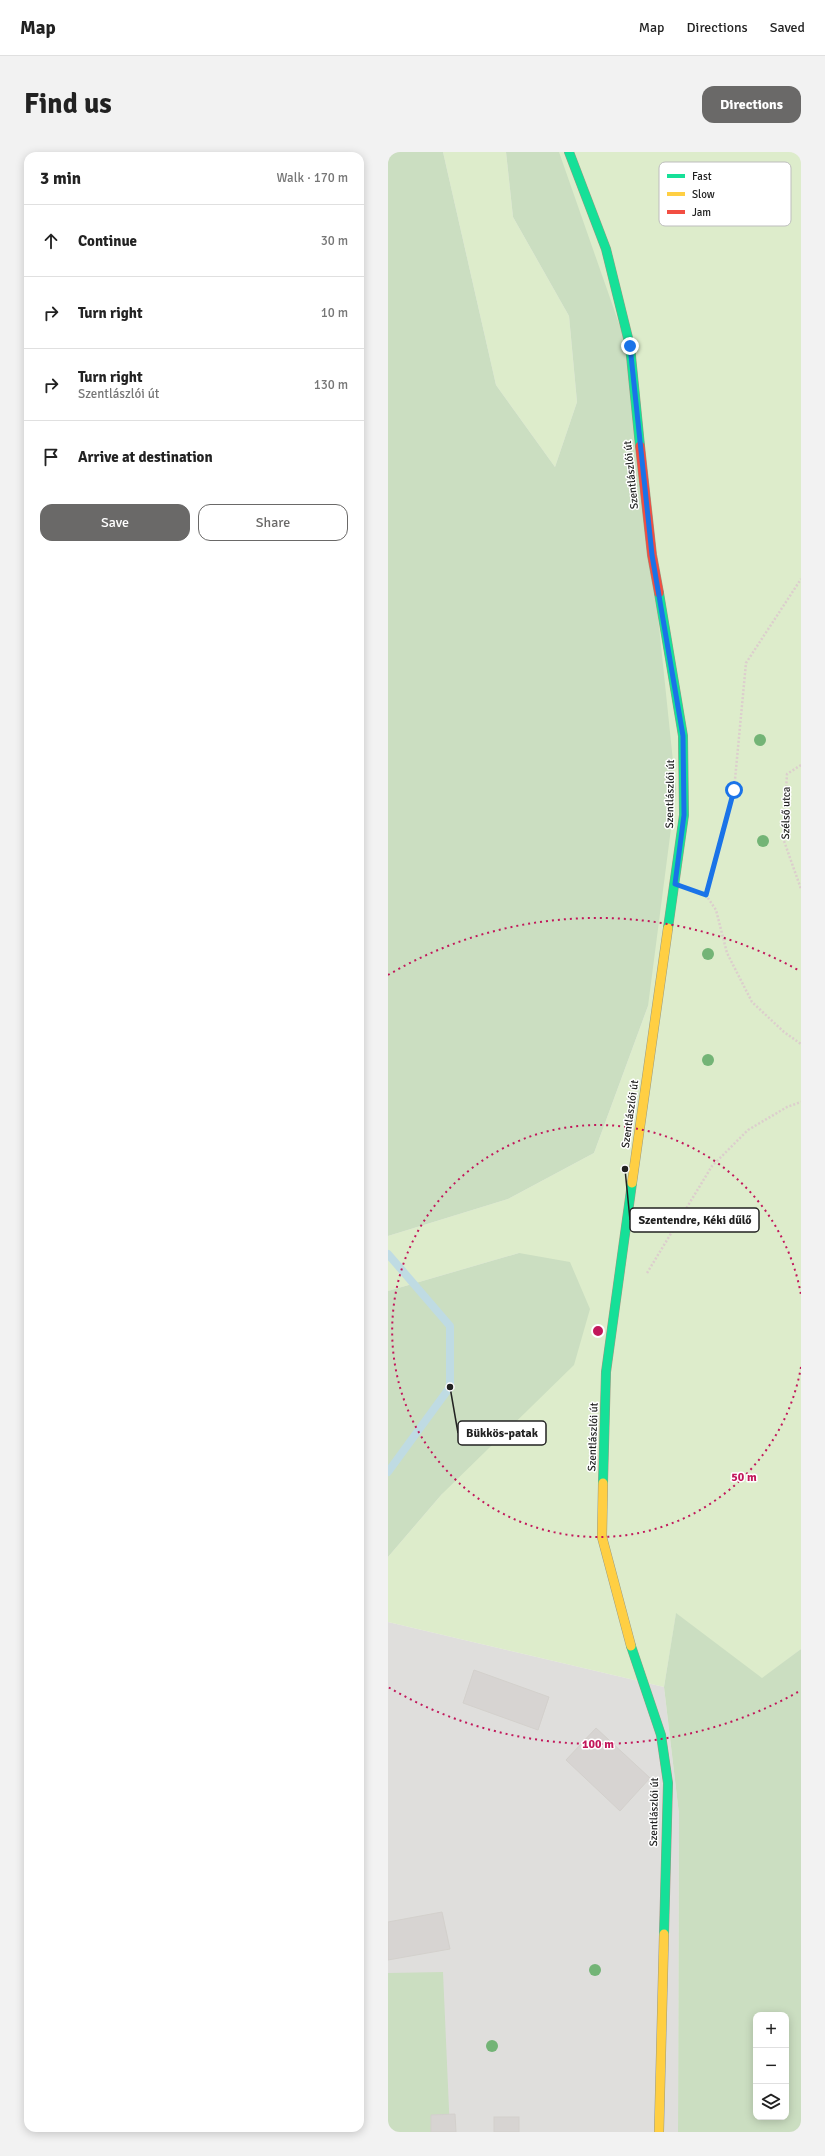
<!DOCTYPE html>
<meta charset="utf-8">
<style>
:root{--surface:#fff;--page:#f2f2f2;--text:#222;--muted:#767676;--line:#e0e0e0;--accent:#6a6968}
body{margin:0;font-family:Signika,sans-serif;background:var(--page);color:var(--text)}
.controls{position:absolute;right:12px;bottom:12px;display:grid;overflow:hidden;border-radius:8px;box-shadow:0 2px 10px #0003}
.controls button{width:36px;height:36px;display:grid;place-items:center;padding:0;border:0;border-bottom:1px solid var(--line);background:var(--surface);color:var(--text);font:20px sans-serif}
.stop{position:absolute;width:12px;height:12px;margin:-9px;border:3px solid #1a73e8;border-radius:50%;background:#fff}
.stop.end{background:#1a73e8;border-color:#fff;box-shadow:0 1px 4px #0008}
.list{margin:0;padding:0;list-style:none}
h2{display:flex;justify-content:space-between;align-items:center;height:52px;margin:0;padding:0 16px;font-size:17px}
h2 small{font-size:13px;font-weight:400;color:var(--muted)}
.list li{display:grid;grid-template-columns:26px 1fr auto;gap:12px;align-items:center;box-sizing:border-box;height:72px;padding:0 16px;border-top:1px solid var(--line)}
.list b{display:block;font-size:15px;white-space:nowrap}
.list p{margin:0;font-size:13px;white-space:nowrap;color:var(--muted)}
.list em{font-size:13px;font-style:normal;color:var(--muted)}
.actions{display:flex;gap:8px;padding:12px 16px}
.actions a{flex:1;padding:9px 0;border:1px solid var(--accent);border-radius:12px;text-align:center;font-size:14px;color:var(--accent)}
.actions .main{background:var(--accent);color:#fff}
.icon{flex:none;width:22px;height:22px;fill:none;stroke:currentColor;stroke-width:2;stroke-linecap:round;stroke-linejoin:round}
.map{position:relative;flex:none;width:413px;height:1980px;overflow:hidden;border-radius:12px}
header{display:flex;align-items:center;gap:24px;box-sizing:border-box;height:56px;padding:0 20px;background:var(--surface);border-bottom:1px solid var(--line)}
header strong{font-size:19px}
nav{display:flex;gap:22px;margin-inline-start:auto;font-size:14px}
.intro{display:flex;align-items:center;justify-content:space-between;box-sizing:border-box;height:96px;padding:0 24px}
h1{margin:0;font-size:28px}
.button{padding:10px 18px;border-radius:12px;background:var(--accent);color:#fff;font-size:14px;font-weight:700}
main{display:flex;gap:24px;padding:0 24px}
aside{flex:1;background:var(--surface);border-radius:12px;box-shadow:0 2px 10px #0003}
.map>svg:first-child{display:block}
.residential{fill:#dfdedc}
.grass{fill:#ddeccb}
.forest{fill:#cbdec1;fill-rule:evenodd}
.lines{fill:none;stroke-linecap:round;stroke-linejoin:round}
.stream{stroke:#bfdbe3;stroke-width:8}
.building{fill:#d7d4d2;stroke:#d3d0cc}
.fast-casing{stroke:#999a82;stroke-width:10}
.slow-casing{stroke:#999a82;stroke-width:10}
.jam-casing{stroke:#999a82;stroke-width:10}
.path{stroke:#dccecd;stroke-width:2.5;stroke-dasharray:2 2;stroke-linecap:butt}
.fast{stroke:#16e098;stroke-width:9}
.slow{stroke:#ffcf43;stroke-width:9}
.jam{stroke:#f24e42;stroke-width:9}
.tree{fill:#73b476}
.route{stroke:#1a73e8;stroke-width:5}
.ring{fill:none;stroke:#c2185b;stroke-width:2;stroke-dasharray:2 4}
.labels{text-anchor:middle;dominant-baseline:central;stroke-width:3;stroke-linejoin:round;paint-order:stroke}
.street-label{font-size:11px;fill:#222;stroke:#fff}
.key{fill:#fff;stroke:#bdbdbd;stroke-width:1}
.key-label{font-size:11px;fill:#222}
.centre{fill:#c2185b;stroke:#fff;stroke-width:2}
.ring-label{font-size:12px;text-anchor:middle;font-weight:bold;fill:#c2185b;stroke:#fff;stroke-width:3;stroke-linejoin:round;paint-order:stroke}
.leader{fill:none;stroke:#222;stroke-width:1.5}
.callout-dot{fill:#222;stroke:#fff;stroke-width:1.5}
.callout{fill:#fff;stroke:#222;stroke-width:1.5}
.callout-label{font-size:12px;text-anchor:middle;font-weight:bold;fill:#222}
</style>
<header>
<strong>Map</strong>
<nav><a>Map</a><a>Directions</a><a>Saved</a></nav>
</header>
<div class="intro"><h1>Find us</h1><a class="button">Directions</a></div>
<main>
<aside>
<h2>3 min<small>Walk · 170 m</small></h2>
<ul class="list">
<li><svg class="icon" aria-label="ahead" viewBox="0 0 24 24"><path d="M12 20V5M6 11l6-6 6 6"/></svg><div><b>Continue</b></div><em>30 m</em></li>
<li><svg class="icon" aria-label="right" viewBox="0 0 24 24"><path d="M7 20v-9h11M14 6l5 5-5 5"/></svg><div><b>Turn right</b></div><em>10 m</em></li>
<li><svg class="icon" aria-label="right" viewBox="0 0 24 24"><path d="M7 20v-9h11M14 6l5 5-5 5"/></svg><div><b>Turn right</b><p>Szentlászlói út</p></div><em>130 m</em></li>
<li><svg class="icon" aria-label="arrive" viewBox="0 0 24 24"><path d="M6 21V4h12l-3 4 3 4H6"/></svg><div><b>Arrive at destination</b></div></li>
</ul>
<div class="actions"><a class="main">Save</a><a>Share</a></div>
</aside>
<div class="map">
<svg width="413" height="1980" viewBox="0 0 413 1980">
<rect width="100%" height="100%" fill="#f0eeeb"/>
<path class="residential" d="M0 1470 276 1535 291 1662 290 1980H62L0 1821Z"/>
<g class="grass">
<path d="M55 0H118L125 65 181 164 189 250 167 315 108 233Z"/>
<path d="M171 0H413V1497L374 1527 288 1462 276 1535 0 1470V1405L54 1342 131 1101 0 1139V1084L120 1047 206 1001 260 854Z"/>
</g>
<g class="forest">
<path d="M0 0H55L108 233 167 315 189 250 181 164 125 65 118 0H171L236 186 269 455 288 638 260 854 206 1001 120 1047 0 1084Z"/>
<path d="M131 1101 182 1110 202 1157 186 1213 54 1342 0 1405V1139Z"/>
<path d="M288 1461 374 1526 413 1497V1980H290L291 1662 276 1535ZM368 1863H398V1965H368Z"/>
<path d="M55 1820 62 1980H0V1821Z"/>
</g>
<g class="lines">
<path class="stream" d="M0 1102 62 1174V1235L0 1320"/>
</g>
<g class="building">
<path d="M86 1518 161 1545 150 1578 75 1551Z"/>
<path d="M208 1576 262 1626 232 1659 178 1608Z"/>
<path d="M54 1760 62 1797 0 1808V1770Z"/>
<path d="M67 1962 68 1980H43V1963Z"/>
<rect x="106" y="1965" width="25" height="15"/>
</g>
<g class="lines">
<g class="fast-casing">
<g id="fast">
<path d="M181 0 218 97 242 194 252 294"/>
<path d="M271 441 295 584 296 663 280 776"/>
<path d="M215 1331 218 1220 244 1031"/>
<path d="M243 1494 273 1583 280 1631 276 1782"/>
</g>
</g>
<g class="slow-casing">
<g id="slow">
<path d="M244 1031 280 776"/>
<path d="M215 1331 214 1385 243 1494"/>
<path d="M271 1980 276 1782"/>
</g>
</g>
<g class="jam-casing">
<path id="jam" d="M252 294 264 403 271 441"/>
</g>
<g class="path">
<path d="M413 613 399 622 395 686 413 737"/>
<path d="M310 740 318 743 328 758 339 801 364 850 396 880 413 892"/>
<path d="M318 743 346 638 358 511 413 427"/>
<path d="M259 1121 324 1014 360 978 399 955 413 950"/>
</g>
<use href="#fast" class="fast"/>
<use href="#slow" class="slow"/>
<use href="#jam" class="jam"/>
</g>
<g class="tree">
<circle cx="372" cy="588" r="6"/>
<circle cx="375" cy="689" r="6"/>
<circle cx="320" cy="802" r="6"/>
<circle cx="320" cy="908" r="6"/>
<circle cx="207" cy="1818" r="6"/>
<circle cx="104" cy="1894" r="6"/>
</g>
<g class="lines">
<path class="route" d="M242 194 264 403 295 584 296 663 287 732 318 743 346 638"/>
</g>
<g class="ring">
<path d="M413 1215A206 206 0 1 1 413 1143"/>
<path d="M410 1540A413 413 0 0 1 0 1535M0 823A413 413 0 0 1 410 818"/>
</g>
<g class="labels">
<g class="street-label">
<text transform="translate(243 323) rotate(-96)">Szentlászlói út</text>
<text transform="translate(282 642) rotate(-89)">Szentlászlói út</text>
<text transform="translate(398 661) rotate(-89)">Szélső utca</text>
<text transform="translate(242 962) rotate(-82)">Szentlászlói út</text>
<text transform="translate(205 1285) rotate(-88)">Szentlászlói út</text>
<text transform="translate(266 1660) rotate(-89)">Szentlászlói út</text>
</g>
</g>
<rect x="271" y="10" width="132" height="64" rx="6" class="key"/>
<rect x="279" y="22" width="18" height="4" fill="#16e098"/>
<rect x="279" y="40" width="18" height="4" fill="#ffcf43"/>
<rect x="279" y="58" width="18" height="4" fill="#f24e42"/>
<g class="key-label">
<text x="304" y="28">Fast</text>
<text x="304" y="46">Slow</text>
<text x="304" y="64">Jam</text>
</g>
<circle cx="210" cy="1179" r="6" class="centre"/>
<g class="ring-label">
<text x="356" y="1329">50 m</text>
<text x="210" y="1596">100 m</text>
</g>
<path class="leader" d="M237 1017L242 1068M62 1235L70 1281"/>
<g class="callout-dot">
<circle cx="237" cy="1017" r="4"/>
<circle cx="62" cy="1235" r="4"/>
</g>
<g class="callout">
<rect x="242" y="1056" width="129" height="24" rx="4"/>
<rect x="70" y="1269" width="88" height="24" rx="4"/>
</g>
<g class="callout-label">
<text x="307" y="1072">Szentendre, Kéki dűlő</text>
<text x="114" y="1285">Bükkös-patak</text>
</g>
</svg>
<div class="controls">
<button>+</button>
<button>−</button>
<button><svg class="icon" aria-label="layers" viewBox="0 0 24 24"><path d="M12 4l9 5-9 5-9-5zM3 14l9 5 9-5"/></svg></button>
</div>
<div class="stop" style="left:346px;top:638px"></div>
<div class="stop end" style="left:242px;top:194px"></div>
</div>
</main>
